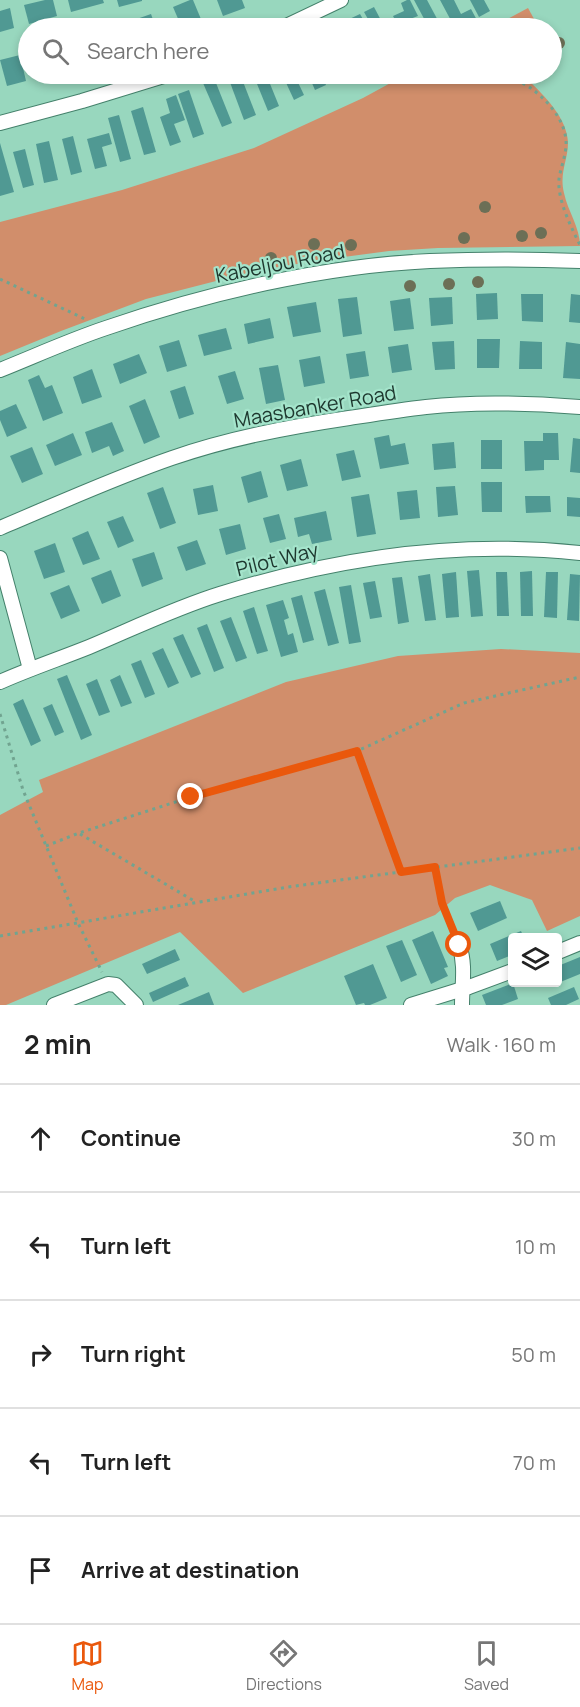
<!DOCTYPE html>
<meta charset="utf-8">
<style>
:root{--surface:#fff;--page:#f6f6f6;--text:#222;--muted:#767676;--line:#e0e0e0;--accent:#ea580c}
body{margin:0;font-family:Manrope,sans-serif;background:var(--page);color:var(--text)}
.controls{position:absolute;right:18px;bottom:18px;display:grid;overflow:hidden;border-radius:6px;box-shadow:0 3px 9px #0003}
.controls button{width:54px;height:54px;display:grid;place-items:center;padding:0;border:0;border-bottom:2px solid var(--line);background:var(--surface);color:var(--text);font:30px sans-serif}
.stop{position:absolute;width:18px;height:18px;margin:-14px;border:4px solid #ea580c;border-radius:50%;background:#fff}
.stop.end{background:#ea580c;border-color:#fff;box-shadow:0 2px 6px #0008}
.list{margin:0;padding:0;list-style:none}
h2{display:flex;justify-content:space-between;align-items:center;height:78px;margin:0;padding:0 24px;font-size:26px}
h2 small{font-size:20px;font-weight:400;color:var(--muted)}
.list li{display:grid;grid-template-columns:39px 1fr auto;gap:18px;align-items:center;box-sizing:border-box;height:108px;padding:0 24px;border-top:2px solid var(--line)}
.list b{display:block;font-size:22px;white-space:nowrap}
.list em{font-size:20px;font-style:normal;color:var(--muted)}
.icon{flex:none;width:33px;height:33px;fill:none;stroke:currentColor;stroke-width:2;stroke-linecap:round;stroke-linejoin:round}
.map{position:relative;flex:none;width:580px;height:1005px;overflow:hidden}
.search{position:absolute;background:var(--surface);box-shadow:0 3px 9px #0003;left:18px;right:18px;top:18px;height:66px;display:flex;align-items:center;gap:15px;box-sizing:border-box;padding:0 21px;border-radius:33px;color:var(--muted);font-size:22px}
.sheet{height:618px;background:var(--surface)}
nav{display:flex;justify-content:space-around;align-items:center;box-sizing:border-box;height:84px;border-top:2px solid var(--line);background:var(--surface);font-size:16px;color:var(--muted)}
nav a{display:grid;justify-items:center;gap:3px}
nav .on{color:var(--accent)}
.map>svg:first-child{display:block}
.green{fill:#d18e6b}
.building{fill:#509993}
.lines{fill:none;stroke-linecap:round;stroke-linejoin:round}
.street-casing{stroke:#44816b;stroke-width:16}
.path{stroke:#71a490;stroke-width:3;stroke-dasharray:3 4.5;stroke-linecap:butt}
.street{stroke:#fff;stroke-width:14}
.tree{fill:#6c6f56}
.route{stroke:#ea580c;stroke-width:8}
.labels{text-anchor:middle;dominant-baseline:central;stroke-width:4.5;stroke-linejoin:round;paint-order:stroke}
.street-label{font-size:20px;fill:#1d372e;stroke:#a4e4cb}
</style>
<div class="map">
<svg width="580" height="1005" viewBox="0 0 580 1005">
<rect width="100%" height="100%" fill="#98d7be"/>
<g class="green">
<path d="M528 8 539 28H491Z"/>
<path d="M407 74H528V80C544 95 567 118 568 142 568 161 559 173 564 193 568 212 580 227 580 246L438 248 389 251 321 260 255 271 146 299 61 331 0 356V222L122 190 254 148 363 98Z"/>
<path d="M501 649 580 653V916L547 931 532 900 490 885 455 898 435 915 243 993 180 932 6 1005H0V815L43 792 39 780 286 682 398 656Z"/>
</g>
<g class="building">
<path d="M45 0H53L57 16 29 24 24 5Z"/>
<path d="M68 0H103L104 3 71 12Z"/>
<path d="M117 0H142V1L119 7Z"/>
<path d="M190 0H193L203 24 194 28H182L173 7Z"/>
<path d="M217 0H242L245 8 223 16Z"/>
<path d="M407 0H410L418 16 410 19 414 28H399L393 16 404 11 401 3Z"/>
<path d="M414 0H427L442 28H429Z"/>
<path d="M440 0H454L461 14 471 9 479 24 469 28H455Z"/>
<path d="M470 0H484L490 11 479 17Z"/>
<path d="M374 7 385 28H373L364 12Z"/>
<path d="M10 8 14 28 0 32V11Z"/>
<path d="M151 14 156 28H134L131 21Z"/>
<path d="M360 14 368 28H344L341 23Z"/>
<path d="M20 55 26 81 7 86 0 60Z"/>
<path d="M238 74H240L256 115 244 120 228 77Z"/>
<path d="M253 74H266L279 106 268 111Z"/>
<path d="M282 74H294L304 95 294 100Z"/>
<path d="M308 74H322L326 85 315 90Z"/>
<path d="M214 78 232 123 222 127 203 83Z"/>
<path d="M189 90 204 134 193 138 178 94Z"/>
<path d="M176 95 185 120 174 124 181 142 170 146 160 117 170 113 166 99Z"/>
<path d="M143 107 156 152 144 155 131 111Z"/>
<path d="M119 115 131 159 120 162 108 118Z"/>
<path d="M109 133 112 144 102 147 107 166 95 169 87 139Z"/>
<path d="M73 136 82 172 71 175 62 139Z"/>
<path d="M49 141 58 180 44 183 36 144Z"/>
<path d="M0 143 14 192 0 196Z"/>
<path d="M25 149 34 185 23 188 13 152Z"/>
<path d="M497 293 498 319 477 320 476 294Z"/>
<path d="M521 294H543V322L522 321Z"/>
<path d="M571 294 580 295V323L569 322Z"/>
<path d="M357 297 362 334 343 337 338 299Z"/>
<path d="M452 297 453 324 431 326 429 298Z"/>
<path d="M410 298 414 329 394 331 390 301Z"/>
<path d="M316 302 321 332 293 337 287 307Z"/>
<path d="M270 318 274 338 248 344 244 324Z"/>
<path d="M226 328 232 349 204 356 198 335Z"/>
<path d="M477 339H500L499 368H477Z"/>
<path d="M179 340 187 366 167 372 159 346Z"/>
<path d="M454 341 455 369 435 370 432 342Z"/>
<path d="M520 341 542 342V369H519Z"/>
<path d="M566 342 580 344V379L563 378Z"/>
<path d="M408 344 412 370 392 373 388 347Z"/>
<path d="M365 351 369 376 350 379 346 354Z"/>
<path d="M139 354 147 373 120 384 113 364Z"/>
<path d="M320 356 325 383 304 387 299 360Z"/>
<path d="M278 365 285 400 266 404 259 368Z"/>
<path d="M92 369 102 397 82 404 73 377Z"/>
<path d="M235 371 244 399 227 404 218 376Z"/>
<path d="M39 375 45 388 52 385 63 413 43 421 28 380Z"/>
<path d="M185 386 194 414 179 419 170 391Z"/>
<path d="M145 399 160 437 144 444 129 406Z"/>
<path d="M16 404 27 428 7 437 0 420V411Z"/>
<path d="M112 422 124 451 113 456 109 446 92 453 85 432Z"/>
<path d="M73 433 82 455 55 466 46 445Z"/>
<path d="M543 433H558L559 460H544V470L525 471 524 441H543Z"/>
<path d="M389 435 391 446 405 443 409 464 380 469 374 438Z"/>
<path d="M573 438 580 439V473L570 472Z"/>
<rect x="481" y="440" width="21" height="29"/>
<path d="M454 442 456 468 434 470 432 444Z"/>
<path d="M32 447 43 474 22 483 10 456Z"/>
<path d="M354 450 361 477 342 481 336 454Z"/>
<path d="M301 459 308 486 287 491 280 465Z"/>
<path d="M261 471 268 497 248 503 241 477Z"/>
<path d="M481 482H502V512H482Z"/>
<path d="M213 485 218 511 198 515 193 489Z"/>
<path d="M455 486 458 515 438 517 436 487Z"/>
<path d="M163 487 176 523 160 529 147 493Z"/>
<path d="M417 490 420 518 400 520 397 492Z"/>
<path d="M369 494 376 534 357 537 351 497Z"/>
<path d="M525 496H550L551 512 526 513Z"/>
<path d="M567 497 580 498V517L567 516Z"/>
<path d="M326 511 332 540 312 544 309 534 298 537 294 518Z"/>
<path d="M279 514 286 539 270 543 263 518Z"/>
<path d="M123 516 134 541 118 548 107 522Z"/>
<path d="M240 524 246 549 226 555 219 529Z"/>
<path d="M88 531 100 559 83 565 72 538Z"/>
<path d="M197 540 206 564 186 571 177 547Z"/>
<path d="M55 543 65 572 44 579 34 551Z"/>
<path d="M154 552 163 579 142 587 132 559Z"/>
<path d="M111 570 121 596 102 604 91 578Z"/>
<path d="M479 570 483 616 471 617 467 571Z"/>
<path d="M532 571 533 616H521L520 572Z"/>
<path d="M456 572 459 617 446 618 442 574Z"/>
<path d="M496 572H507L509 616H497Z"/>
<path d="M546 572H558L557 618 544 617Z"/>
<path d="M430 574 436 620 425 621 418 576Z"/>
<path d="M570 574 580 575 579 621 567 620Z"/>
<path d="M402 577 409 622 398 624 392 578Z"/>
<path d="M375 581 382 617 370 619 363 583Z"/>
<path d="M69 585 80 611 61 619 50 593Z"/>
<path d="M351 585 361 642 349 644 339 587Z"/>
<path d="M325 589 339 643 328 646 314 592Z"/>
<path d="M302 595 314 640 303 643 291 598Z"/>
<path d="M283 600 289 618 284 620 288 635 293 633 298 652 281 657 266 605Z"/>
<path d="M254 607 268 651 257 654 243 611Z"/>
<path d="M231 617 247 658 236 662 220 621Z"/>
<path d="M207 624 224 668 214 672 197 628Z"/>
<path d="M183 634 201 674 191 678 173 638Z"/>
<path d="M163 648 179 683 168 688 152 653Z"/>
<path d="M141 660 155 694 145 698 131 664Z"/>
<path d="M67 675 92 735 81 740 57 679Z"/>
<path d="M120 675 132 703 121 707 110 680Z"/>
<path d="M97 679 110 712 99 716 86 684Z"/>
<path d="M23 699 41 741 31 746 13 704Z"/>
<path d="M52 704 64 732 55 736 43 708Z"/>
<path d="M500 901 507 918 478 931 470 913Z"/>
<path d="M433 931 448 967 444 968 448 976 431 984 412 940Z"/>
<path d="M521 931 524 938H512V955L497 961 490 944Z"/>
<path d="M402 940 417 975 401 982 386 946Z"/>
<path d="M175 949 180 960 147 974 142 964Z"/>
<path d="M580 957V974L558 983V966Z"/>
<path d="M373 964 387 998 370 1005H365L364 1003 356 1005 344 976Z"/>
<path d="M185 977 189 986 153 1002 149 993Z"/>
<path d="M513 983 518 999 502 1005H486L482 995Z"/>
<path d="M574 987 579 999 566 1005H551L548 998Z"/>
<path d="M209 992 214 1005H178Z"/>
</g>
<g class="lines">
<g class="street-casing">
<g id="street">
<path d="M282 28 341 0"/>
<path d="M0 123 82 101 170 74"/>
<path d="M0 370C35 356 70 340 106 328 207 293 323 266 430 261 480 259 530 259 580 261"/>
<path d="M0 528C57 504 114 478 172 458 230 438 289 427 349 418 375 414 400 410 426 407 477 401 529 403 580 407"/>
<path d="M0 558 30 669"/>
<path d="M0 682C29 669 59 659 89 647 132 629 175 608 220 594 335 558 459 540 580 553"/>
<path d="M459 945C466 965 462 984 462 1005"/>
<path d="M558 952 580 943"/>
<path d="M54 1005 108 984 116 985 136 1005"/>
<path d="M411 1005 469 987 512 971"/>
</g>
</g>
<g class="path">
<path d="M511 74C515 81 522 82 529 87 544 97 561 115 565 134 569 149 561 165 559 179 557 199 571 227 580 245"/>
<path d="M0 279 85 319"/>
<path d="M0 714 23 790 78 923 102 972"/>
<path d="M357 751 401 872"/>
<path d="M80 834 196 902"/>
<path d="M46 846 79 833 191 797 357 751 464 703 580 677"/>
<path d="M435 867 442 903 454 932"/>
<path d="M0 936 288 887 580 848"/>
</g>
<use href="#street" class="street"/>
</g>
<g class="tree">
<circle cx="559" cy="43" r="6"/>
<circle cx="485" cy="207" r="6"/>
<circle cx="541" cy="233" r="6"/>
<circle cx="522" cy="236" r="6"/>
<circle cx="464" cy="238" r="6"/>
<circle cx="314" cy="244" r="6"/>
<circle cx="351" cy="245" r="6"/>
<circle cx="271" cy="258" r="6"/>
<circle cx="478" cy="282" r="6"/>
<circle cx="449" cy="284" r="6"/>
<circle cx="410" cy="286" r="6"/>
</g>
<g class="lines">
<path class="route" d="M191 797 357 751 401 872 435 867 442 903 459 945"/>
</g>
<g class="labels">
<g class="street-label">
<text transform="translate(280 263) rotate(-11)">Kabeljou Road</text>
<text transform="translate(315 406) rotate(-10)">Maasbanker Road</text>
<text transform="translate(277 559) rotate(-14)">Pilot Way</text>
</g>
</g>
</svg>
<div class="controls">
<button><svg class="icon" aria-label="layers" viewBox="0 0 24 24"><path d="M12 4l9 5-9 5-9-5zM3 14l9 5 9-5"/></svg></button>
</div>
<div class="stop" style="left:459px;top:945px"></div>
<div class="stop end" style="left:191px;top:797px"></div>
<div class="search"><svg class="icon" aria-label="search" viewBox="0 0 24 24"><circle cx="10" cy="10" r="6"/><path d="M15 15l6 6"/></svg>Search here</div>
</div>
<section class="sheet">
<h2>2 min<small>Walk · 160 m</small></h2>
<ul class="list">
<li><svg class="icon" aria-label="ahead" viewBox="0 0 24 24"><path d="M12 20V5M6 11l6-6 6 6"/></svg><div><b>Continue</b></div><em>30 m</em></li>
<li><svg class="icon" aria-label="left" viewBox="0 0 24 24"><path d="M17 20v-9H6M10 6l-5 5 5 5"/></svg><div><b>Turn left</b></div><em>10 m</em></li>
<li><svg class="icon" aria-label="right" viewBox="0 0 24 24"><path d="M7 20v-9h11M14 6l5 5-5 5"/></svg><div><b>Turn right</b></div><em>50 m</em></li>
<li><svg class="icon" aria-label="left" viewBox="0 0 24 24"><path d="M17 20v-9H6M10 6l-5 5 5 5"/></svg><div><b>Turn left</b></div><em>70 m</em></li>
<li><svg class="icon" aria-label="arrive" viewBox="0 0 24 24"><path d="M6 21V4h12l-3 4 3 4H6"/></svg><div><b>Arrive at destination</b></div></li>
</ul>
</section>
<nav>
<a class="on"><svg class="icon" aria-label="map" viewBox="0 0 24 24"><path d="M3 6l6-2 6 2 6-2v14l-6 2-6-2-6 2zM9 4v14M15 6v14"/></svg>Map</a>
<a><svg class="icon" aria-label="directions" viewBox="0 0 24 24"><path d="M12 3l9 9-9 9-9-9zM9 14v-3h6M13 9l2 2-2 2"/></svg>Directions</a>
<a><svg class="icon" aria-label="saved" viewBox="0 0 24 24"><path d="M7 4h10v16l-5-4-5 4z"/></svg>Saved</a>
</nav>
